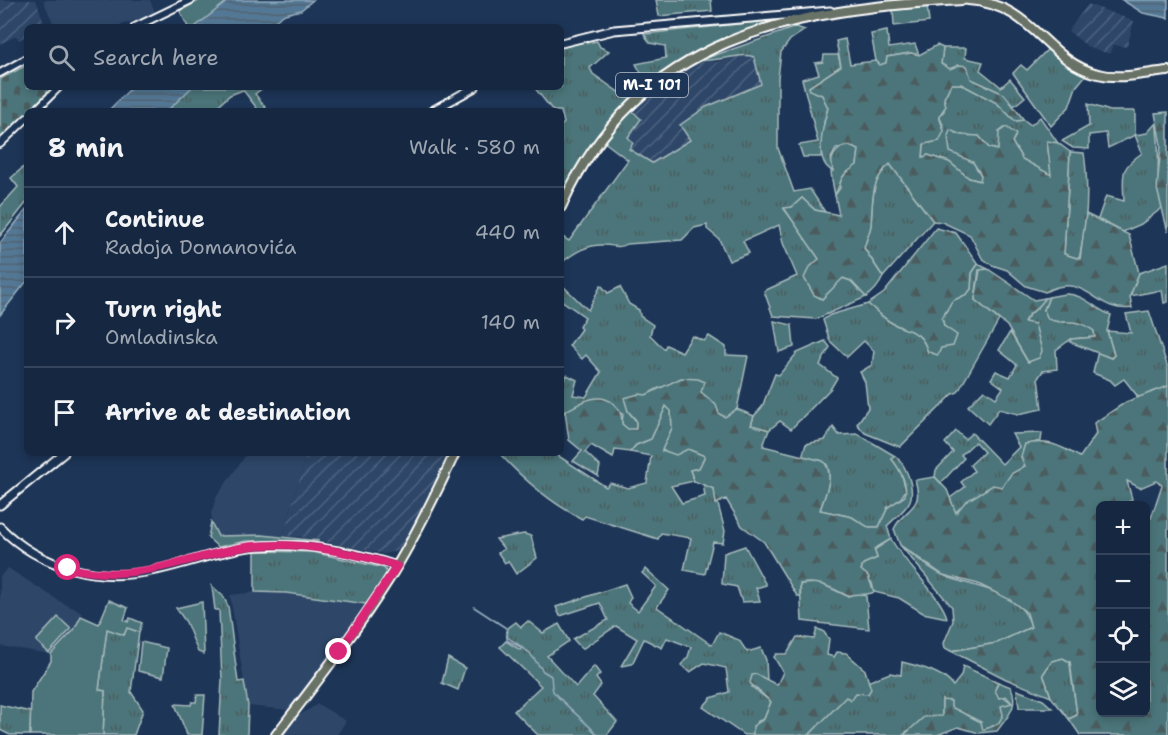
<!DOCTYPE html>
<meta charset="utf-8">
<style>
:root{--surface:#162841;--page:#23344c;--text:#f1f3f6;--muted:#9ea6b1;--line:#35445a}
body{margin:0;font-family:"Shantell Sans",sans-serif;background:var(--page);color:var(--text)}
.controls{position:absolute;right:18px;bottom:18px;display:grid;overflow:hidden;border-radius:9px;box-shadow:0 3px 9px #0003}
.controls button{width:54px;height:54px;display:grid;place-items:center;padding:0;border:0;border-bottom:2px solid var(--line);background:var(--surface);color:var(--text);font:30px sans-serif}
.stop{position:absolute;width:18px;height:18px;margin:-14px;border:4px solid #db2777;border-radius:50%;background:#fff}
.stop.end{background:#db2777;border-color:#fff;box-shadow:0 2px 6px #0008}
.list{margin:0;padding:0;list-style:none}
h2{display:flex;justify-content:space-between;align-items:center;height:78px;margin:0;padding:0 24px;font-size:26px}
h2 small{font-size:20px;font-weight:400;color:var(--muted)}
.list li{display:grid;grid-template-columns:39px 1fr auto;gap:18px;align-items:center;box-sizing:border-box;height:90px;padding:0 24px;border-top:2px solid var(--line)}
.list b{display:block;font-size:22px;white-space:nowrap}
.list p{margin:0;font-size:20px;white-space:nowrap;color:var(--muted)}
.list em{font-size:20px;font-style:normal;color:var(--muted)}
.icon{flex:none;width:33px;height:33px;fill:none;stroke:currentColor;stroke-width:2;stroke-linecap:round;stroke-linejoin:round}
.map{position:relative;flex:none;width:1168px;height:735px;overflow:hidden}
.search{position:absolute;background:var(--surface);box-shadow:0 3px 9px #0003;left:24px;top:24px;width:540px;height:66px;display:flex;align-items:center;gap:15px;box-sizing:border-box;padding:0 21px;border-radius:9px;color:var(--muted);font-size:22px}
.panel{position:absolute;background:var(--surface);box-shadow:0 3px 9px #0003;left:24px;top:108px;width:540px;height:348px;border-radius:9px}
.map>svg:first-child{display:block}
.built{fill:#2e4668}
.industrial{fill:url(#industrial-furrows)}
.grass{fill:url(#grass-tufts);stroke:#a6babc;stroke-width:1.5}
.forest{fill:url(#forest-firs);stroke:#a6babc;stroke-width:1.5;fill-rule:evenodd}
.cemetery{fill:url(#cemetery-stones);stroke:#a6babc;stroke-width:1.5}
.park{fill:#4c757a;stroke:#a6babc;stroke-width:1.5}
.water{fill:url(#water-rules);stroke:#98aebf;stroke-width:1.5}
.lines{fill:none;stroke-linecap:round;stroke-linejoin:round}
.stream{stroke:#98aebf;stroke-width:1.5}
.tertiary-casing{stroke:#fff;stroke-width:10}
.secondary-casing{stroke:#fff;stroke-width:11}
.primary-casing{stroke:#fff;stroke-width:12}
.tertiary{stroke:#1d3557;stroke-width:6}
.secondary{stroke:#1d3557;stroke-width:7}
.primary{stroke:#697266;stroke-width:8}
.route{stroke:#db2777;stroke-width:8}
.labels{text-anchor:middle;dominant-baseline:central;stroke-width:4.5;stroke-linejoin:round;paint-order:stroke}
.shield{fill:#1d3557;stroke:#bbc2cd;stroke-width:1.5}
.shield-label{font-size:15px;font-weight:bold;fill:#fff}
</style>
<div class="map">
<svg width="1168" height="735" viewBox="0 0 1168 735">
<defs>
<pattern id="industrial-furrows" width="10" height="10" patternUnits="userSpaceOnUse" patternTransform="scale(1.5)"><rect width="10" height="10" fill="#2e4668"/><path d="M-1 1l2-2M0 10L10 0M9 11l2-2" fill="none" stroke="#4d627f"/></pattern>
<pattern id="grass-tufts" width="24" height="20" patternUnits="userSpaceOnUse" patternTransform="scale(1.5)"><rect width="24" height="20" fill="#4c757a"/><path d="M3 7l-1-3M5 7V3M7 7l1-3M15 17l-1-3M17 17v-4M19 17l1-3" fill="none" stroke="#4c5c5e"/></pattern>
<pattern id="forest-firs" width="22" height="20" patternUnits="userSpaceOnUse" patternTransform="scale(1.5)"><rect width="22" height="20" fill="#4c757a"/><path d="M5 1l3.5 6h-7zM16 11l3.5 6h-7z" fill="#4c5c5e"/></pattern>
<pattern id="cemetery-stones" width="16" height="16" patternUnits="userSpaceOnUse" patternTransform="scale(1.5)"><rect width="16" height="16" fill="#4c757a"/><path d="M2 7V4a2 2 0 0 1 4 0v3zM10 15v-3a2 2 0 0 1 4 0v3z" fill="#4c5c5e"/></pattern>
<pattern id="water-rules" width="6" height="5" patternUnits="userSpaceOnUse" patternTransform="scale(1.5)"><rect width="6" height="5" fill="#537895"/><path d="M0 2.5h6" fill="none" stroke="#506270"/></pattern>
</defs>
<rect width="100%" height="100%" fill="#1d3557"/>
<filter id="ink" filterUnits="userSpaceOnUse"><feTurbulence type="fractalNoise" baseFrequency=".0167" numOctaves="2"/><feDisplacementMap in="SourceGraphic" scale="12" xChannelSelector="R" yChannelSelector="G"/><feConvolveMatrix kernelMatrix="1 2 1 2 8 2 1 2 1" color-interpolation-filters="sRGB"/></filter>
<g filter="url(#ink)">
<g class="built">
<path d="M43 0H150L156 14 115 27H55Z"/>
<path d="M247 453H307L283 536 223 537 218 536 214 531 211 513 217 496Z"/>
<path d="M8 568 61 602 82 612 74 630 51 654 0 646V576Z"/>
<path d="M266 591 366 604 328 662 289 710 248 706 230 595Z"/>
<path d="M318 704 346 721 337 735H279L293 715 296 717Z"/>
</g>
<g class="industrial">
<path d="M0 0H36L45 25 27 27V35L19 40 16 36 0 44Z"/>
<path d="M1088 4 1134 21 1127 47 1113 45 1110 54 1088 47 1068 31Z"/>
<path d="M745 54 755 57 762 85 681 125 690 140 652 163 629 149 627 138 641 119 631 110 671 76 701 60 717 62Z"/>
<path d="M307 453H450L429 502 402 550 384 554 302 537 283 536Z"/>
</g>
<g class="grass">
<path d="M656 0H711L712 11 659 16Z"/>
<path d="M927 6 929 22 894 26 893 9Z"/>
<path d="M804 17C782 22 759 26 737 34 653 65 600 120 561 199V126L564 123 561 111H553L534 87H561V48L586 40 587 43 597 41 600 47 609 51 590 68 593 74 620 93 641 73 636 64 666 58 665 46 650 43 644 34Z"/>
<path d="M796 27 805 30 790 40 781 52 778 78V148L794 192 810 189 825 212 815 210 802 198 792 207 784 209 814 247 820 259 809 268 822 299 842 278 851 281 866 297 816 319 773 316 764 291 797 276 783 243 779 225 743 241 749 253 729 261 719 239 707 229V225L694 228 682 240 627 244C617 249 614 245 604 245 587 244 574 253 561 263V236L569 241 628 160 603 141 631 110 641 119 628 137 633 143 629 149 652 163 690 140 680 125 706 107 761 84 754 57C740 52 720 62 701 60Z"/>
<path d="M887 31 889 48 915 44 919 55 910 53 887 57 886 63 880 65 876 61 871 34Z"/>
<path d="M943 48H966L965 58 983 62 980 70 1001 87 1010 79 1025 97 1014 106 1004 94 971 79 959 65 950 69 941 64Z"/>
<path d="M1049 48 1086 75 1076 87 1069 107 1051 126 1013 73 1021 65 1027 70Z"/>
<path d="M824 55H838L841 66 809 87 810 90 822 95 828 108 824 122 821 157H803L799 145 818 142 802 79 819 74 815 63 823 62Z"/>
<path d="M951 84H961L997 103 1015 121 1024 120 1031 125 1040 117 1058 143 1047 142 1052 176 1022 159 1012 142 1015 137 1000 139 998 150 989 148 979 136 961 135 950 151 973 162 981 175V181L969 178 949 162 928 155 923 158 924 144 939 141 944 127 939 116 944 111V98Z"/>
<path d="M192 87H264L255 94 268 111H259L243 90 230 95 212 111H167Z"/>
<path d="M1088 104 1110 111H1135V135L1147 133 1156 123C1162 152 1154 179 1162 208L1141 224 1123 232 1098 219 1106 196 1124 201C1123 174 1119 169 1142 153L1135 135 1108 148 1106 133 1089 135V149L1073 148 1062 141 1089 126Z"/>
<path d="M847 145 859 150 857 165 844 175 835 195C831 175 824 153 847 145Z"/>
<path d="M1070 152 1084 153C1089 188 1087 225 1079 259L1064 254Z"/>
<path d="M27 164V202L0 236V207L18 187 11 178Z"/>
<path d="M890 164 933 221 883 277 864 248C866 240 870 232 871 225 873 201 870 181 890 164Z"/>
<path d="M1168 263V302L1164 303 1162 290 1130 296 1139 273Z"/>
<path d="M978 264 988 269 979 270 975 300 999 320 958 392 953 394 900 447 865 433 857 424 868 408 865 382 860 372 872 365 874 351 864 341 847 357 830 341 823 320 830 315 868 304C876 310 883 318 892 323 910 333 921 329 928 352L944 326 942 318 952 301 967 294 971 289 972 273Z"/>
<path d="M561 284 588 310 601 285 608 293 620 287 629 304 639 310 640 316 653 325 650 335 664 349 666 345 682 352 692 336 704 341 709 336 726 347V355L748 356 737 409 725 417 719 414C713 395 689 385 668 386 653 387 638 402 628 411L636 421V429L628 430 622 424 623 414 592 399 561 414V385L567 375 577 380 573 395 586 397 601 372 586 355 582 359 569 346 581 329 579 327 585 317 561 300Z"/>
<path d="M1049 297 1044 310 1064 322C1076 318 1085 324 1094 331L1095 337 1071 339 1056 350 1057 369 1043 371 1038 378 1042 409 1018 414 999 409 988 424 968 406 984 390 996 398 1003 388 991 379 996 371 1010 377 1017 365 999 350 1010 332 1028 362 1024 323C1028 312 1040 309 1045 298Z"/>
<path d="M1149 311 1168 368V386L1139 398 1124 379 1115 385 1110 380 1093 373 1098 351 1111 358 1114 355 1107 331 1131 333 1126 314Z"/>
<path d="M774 321 792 325 794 347 779 352Z"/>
<path d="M825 341 830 347 820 365 837 378 831 388 791 429 780 421 769 430 751 425 754 416 762 407 775 374 779 375 797 353Z"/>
<path d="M666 406 671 410 672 428 662 451 688 449 706 456 699 468 690 470 694 481 671 486 682 503 705 496 703 483 714 489 725 531 723 543 713 542 705 574 684 570 691 538 661 533 658 539 585 516 582 519C551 503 524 480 500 454L554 453 606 487 610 483 628 488 647 483 651 456 630 452 636 445 651 439Z"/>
<path d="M833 427 839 435 858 434 895 456 891 458 900 469 906 490 899 501 888 507 879 527H867L852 517 820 510C824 499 837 466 822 461 816 459 808 458 802 457L806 444 825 440Z"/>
<path d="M956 431 965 439 972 433 1002 464 1019 447 1012 434 1042 433 1041 441 1025 445 1021 457 1025 466C1012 474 1009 482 1000 488 984 499 970 497 955 513L950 498 965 487 961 482 974 471 970 465 984 452 975 442 961 455 964 458 941 483 935 477 936 470 953 452 945 443Z"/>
<path d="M211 522 218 536 262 535 319 541H246L218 547 208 538Z"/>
<path d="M524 534 531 536 537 558 516 574 508 561 505 563 498 553 504 549 496 539Z"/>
<path d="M891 539C903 562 943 598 947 618L923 613 899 598 874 592 872 583 861 571 863 564 877 558 874 550Z"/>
<path d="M900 545C914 555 928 568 943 575 973 589 1021 588 1031 627L997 643 951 651 945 648 944 643 953 621 952 607Z"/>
<path d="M745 546 766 585 756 588 760 601 742 602 737 587 722 584 724 553Z"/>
<path d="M255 551 312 552 384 568 388 574 366 604 286 593 255 592Z"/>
<path d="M646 569 669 590 657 607 712 645 719 632 739 640 747 652 761 648 766 660 767 681 756 674 752 687 771 702 764 719 758 721 753 735H744L703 707 711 698 729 692 726 668 704 663 690 672 681 665 688 657 691 647 667 638 662 648 644 639 632 664 621 666 637 639 616 626 582 649 573 639 608 620 600 603 560 616 556 607 625 584 631 597 628 603 638 611 656 586 642 573Z"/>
<path d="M820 583 847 596 855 593 866 596 869 629 802 621 800 584Z"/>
<path d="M212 586 223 596 228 606 238 682 244 681 248 706 247 735H219L222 680 219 610H215Z"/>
<path d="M528 621 543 633 559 624 569 641 547 656 576 687 594 666 600 674 596 678 601 685 593 696 617 722 607 735H538L514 711 541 686 500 647 506 641 520 650 522 647 507 637 508 628 516 622 521 627Z"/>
<path d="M127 627 139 632 131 692 143 710 134 735H103L105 691 99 690 107 628 124 635Z"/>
<path d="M448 658 465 668 458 690 442 683Z"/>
<path d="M1063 658 1070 662C1071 680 1075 697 1077 715L1069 719 1051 697 1043 674 1052 661Z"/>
<path d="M902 662C918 666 944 672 953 686L961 676 963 666 998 682 995 690 1013 704 998 724 982 731C967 710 959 715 942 700V716L907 731 904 735H809L846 696 861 692 867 682 890 673 901 675Z"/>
<path d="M1017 690 1043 700 1052 708H1019Z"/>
<path d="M0 705 31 712 30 735H10L0 730Z"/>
</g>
<g class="forest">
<path d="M845 39 850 64 876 61 880 65 886 63 887 57 911 53 919 55 937 45 943 48 941 64 950 69 959 65 967 66 971 79 1004 94 1024 120 1015 121 997 103 961 84H951L944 98 946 106 939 116 944 131 939 141 924 144 923 157 928 155 949 162 969 178 980 181 981 175 973 162 950 152 948 136 950 130 961 135 979 136 989 148 998 150 999 132 1006 127 1016 134 1012 142 1022 159 1051 175 1047 141 1058 143 1070 152 1064 254 1080 259 1086 214 1129 235 1139 273 1130 296 1132 308C1095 314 1087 270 1045 292L1026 286 1007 270 992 265 982 258 970 235 942 222 933 221 890 164C870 181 873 201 871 225 870 232 866 240 864 248L883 277C879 286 874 292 866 297L851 281 843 278 822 299 814 295 804 278 809 268 819 259 784 208 792 207 802 198 815 210 839 215 835 195 840 188C839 176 849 171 857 165L859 150 847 145 836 149 831 158 833 171C813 163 823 125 828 108L822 95 810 90 809 87 841 66 836 41Z"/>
<path d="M1168 112V232L1157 189 1161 145 1155 113Z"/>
<path d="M936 228 956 233 978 264 972 273 971 289 967 294 952 301 942 318 944 326 957 335 953 346 941 348 938 355 928 352C921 329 910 333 892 323 883 318 876 310 868 304L884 293Z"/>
<path d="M988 269 1034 300 1045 298C1040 309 1028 312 1024 322L1035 324 1042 351 1039 358 1028 362 1007 326 975 300 980 270Z"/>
<path d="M1065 294C1085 294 1093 308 1111 315L1107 331 1114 355 1111 358 1070 342 1071 339 1095 337 1094 331C1072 315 1067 327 1048 319L1044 310 1049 297Z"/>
<path d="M681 378 698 379 705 382 701 392 716 405 719 414 725 417 737 409 754 416 751 425 769 430 763 446 823 461C836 474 825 494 820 510L852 517 868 527H879L888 507 905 496C908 482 899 468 891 458L895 456C902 462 904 466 908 475 918 503 906 507 887 526L891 539 874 549 877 558 863 564 861 570 868 576 874 592C864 597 857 592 848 596 831 588 819 580 800 584V596H797L764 542 742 526 726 499 716 504 714 489 694 481 690 470 699 468 705 456 688 449 676 455 662 450 672 428 671 411 666 406 651 439 636 445 630 452 615 450 613 458 591 445 585 452 600 466 598 476 573 461 582 451 569 440 565 411C573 408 582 401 591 399 609 394 623 408 622 424L628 429H636V420L628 411 624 398 639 394 646 395Z"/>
<path d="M1168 386V735H1080L1069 719 1077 715 1070 662 1063 658 1052 661 1043 674 1051 697 1006 679 951 651 997 643 1031 627 1027 613 1010 600 978 584 943 575 900 545 894 529C904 507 925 510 915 480L935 477 947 490 956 513 965 502 993 485 1002 487 1011 474 1025 466 1021 457 1025 444C1048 439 1060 446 1080 457L1096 434 1094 423 1126 402ZM1127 481 1140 488 1156 481 1162 485 1151 518 1146 516V712H1100V506L1125 505 1132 499Z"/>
<path d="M817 629 823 631 829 639 827 655 834 657 837 652 846 653 865 670 871 689 868 694 856 693 851 700 846 697 809 735H753V726L764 719 771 702 750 683 752 675 756 674 777 685 783 672 774 657 776 654H787L797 637 814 639Z"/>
<path d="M998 682 1011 687C1019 706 1009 715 997 731L979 733 958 727 937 735H904L924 717 942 716V700L951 701V707L981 722 983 730 998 724 1003 715 1001 706 1012 703 1006 696 999 698 995 690Z"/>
</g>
<path class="cemetery" d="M27 65V87H53L0 141V79Z"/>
<g class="park">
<path d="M200 0H229L195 27H188L180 11Z"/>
<path d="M109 600 128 608 124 620 128 622 130 618 142 623 139 632 127 628 124 635 107 629 99 690 105 691 103 735H30L31 692 51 661V654L74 630 81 616 99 624Z"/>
<path d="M202 602 204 654 198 652 186 622 176 608Z"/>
<path d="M58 617 71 629 49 653 36 641Z"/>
<path d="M141 642 167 648 163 677 138 671Z"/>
<path d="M197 695H205L202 735H187L175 704 191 705 192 702H196Z"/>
</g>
<g class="water">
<path d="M229 0H313L301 10 285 14 266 27H195Z"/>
<path d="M1122 0H1168V18L1143 13Z"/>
<path d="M132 87H192L167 111H108Z"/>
<path d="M27 209V281L0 315V243Z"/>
</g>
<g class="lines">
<path class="stream" d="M474 607 506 628 507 640 529 652 543 671 551 676C552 681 551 686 553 691 554 695 591 727 598 735"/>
<g class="tertiary-casing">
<g id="tertiary">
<path d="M135 27 191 0"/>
<path d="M0 73 27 58"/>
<path d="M35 111 59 87"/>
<path d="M0 144 27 118"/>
</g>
</g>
<g class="secondary-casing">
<g id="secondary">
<path d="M561 43 614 30 830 11"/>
<path d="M432 111 475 87"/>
<path d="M0 505 64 453"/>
<path d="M0 527C40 568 99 583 156 570 187 564 217 551 249 547 297 541 351 551 397 566"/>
</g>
</g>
<g class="primary-casing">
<g id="primary">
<path d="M968 0C1034 4 1045 61 1098 74 1121 80 1145 73 1168 71"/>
<path d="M561 207C639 35 792 9 963 0"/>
<path d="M276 735C315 684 355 633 389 579 414 539 435 496 455 453"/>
</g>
</g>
<use href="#tertiary" class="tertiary"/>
<use href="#secondary" class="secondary"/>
<use href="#primary" class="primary"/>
</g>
</g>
<g class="lines" filter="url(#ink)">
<path class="route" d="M68 568C136 583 175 561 239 548 290 539 348 551 397 566L339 652"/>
</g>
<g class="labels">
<rect class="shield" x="616" y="73" width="72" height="24" rx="4.5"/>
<g class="shield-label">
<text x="652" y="85">M-I 101</text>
</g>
</g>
</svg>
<div class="controls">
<button>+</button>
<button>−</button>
<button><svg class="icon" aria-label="locate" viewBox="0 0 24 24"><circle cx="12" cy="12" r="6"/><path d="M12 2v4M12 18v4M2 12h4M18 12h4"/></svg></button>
<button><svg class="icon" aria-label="layers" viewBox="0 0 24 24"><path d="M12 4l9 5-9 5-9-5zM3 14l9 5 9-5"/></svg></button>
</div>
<div class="stop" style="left:68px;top:568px"></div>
<div class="stop end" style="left:339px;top:652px"></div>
<div class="search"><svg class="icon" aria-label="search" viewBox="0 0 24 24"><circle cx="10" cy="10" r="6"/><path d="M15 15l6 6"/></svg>Search here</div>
<section class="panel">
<h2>8 min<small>Walk · 580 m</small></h2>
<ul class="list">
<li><svg class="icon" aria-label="ahead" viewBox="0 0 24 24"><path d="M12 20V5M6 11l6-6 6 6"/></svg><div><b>Continue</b><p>Radoja Domanovića</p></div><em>440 m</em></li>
<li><svg class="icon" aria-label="right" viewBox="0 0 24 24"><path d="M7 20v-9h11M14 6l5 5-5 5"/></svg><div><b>Turn right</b><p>Omladinska</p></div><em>140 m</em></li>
<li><svg class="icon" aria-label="arrive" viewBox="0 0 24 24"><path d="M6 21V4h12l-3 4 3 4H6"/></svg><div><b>Arrive at destination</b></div></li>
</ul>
</section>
</div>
